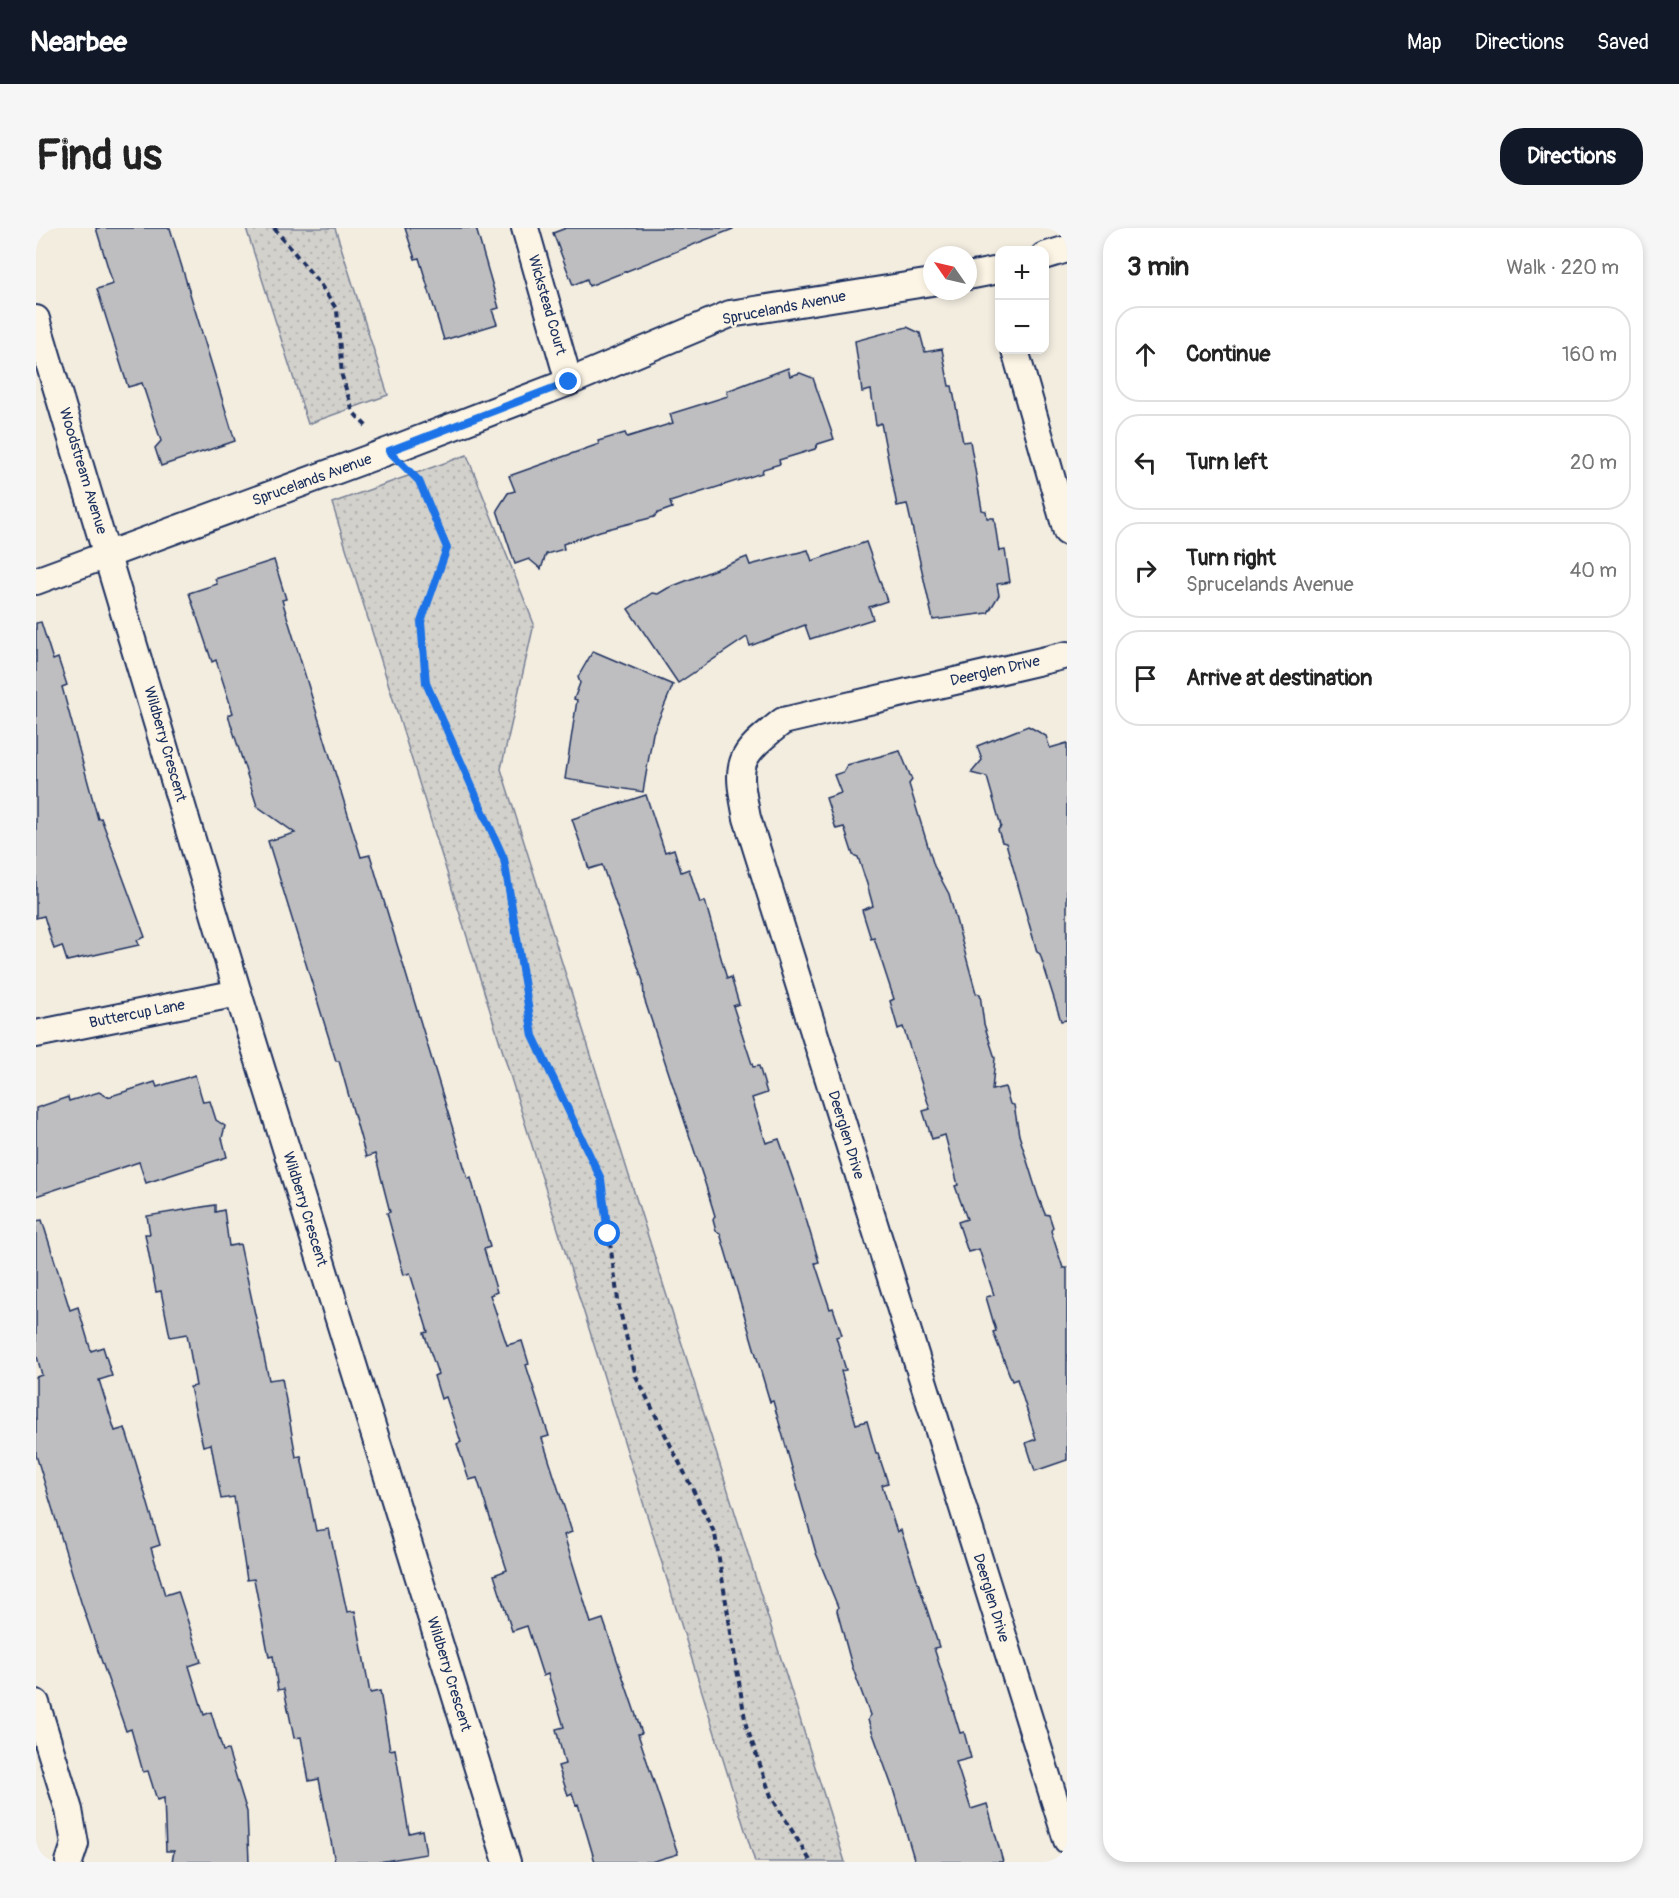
<!DOCTYPE html>
<meta charset="utf-8">
<style>
:root{--surface:#fff;--page:#f6f6f6;--text:#222;--muted:#767676;--line:#e0e0e0;--accent:#111827}
body{margin:0;font-family:Pangolin,sans-serif;background:var(--page);color:var(--text)}
.controls{position:absolute;right:18px;top:18px;display:grid;overflow:hidden;border-radius:12px;box-shadow:0 3px 9px #0003}
.controls button{width:54px;height:54px;display:grid;place-items:center;padding:0;border:0;border-bottom:2px solid var(--line);background:var(--surface);color:var(--text);font:30px sans-serif}
.compass{position:absolute;left:887px;top:18px;width:54px;height:54px;border-radius:50%;background:var(--surface);box-shadow:0 3px 9px #0003;rotate:304deg}
.stop{position:absolute;width:18px;height:18px;margin:-14px;border:4px solid #1a73e8;border-radius:50%;background:#fff}
.stop.end{background:#1a73e8;border-color:#fff;box-shadow:0 2px 6px #0008}
.list{margin:0;padding:0;list-style:none}
h2{display:flex;justify-content:space-between;align-items:center;height:78px;margin:0;padding:0 24px;font-size:26px}
h2 small{font-size:20px;font-weight:400;color:var(--muted)}
.list li{display:grid;grid-template-columns:39px 1fr auto;gap:18px;align-items:center;box-sizing:border-box;height:96px;margin:0 12px 12px;padding:0 12px;border:2px solid var(--line);border-radius:24px}
.list b{display:block;font-size:22px;white-space:nowrap}
.list p{margin:0;font-size:20px;white-space:nowrap;color:var(--muted)}
.list em{font-size:20px;font-style:normal;color:var(--muted)}
.icon{flex:none;width:33px;height:33px;fill:none;stroke:currentColor;stroke-width:2;stroke-linecap:round;stroke-linejoin:round}
.map{position:relative;flex:none;width:1031px;height:1634px;overflow:hidden;border-radius:24px}
header{display:flex;align-items:center;gap:36px;box-sizing:border-box;height:84px;padding:0 30px;background:var(--accent);color:#fff}
header strong{font-size:28px}
nav{display:flex;gap:33px;margin-inline-start:auto;font-size:21px}
.intro{display:flex;align-items:center;justify-content:space-between;box-sizing:border-box;height:144px;padding:0 36px}
h1{margin:0;font-size:42px}
.button{padding:15px 27px;border-radius:24px;background:var(--accent);color:#fff;font-size:21px;font-weight:700}
main{display:flex;gap:36px;padding:0 36px}
aside{flex:1;background:var(--surface);border-radius:24px;box-shadow:0 3px 9px #0003}
.map>svg:first-child{display:block}
.park{fill:url(#park-dots);stroke:#778095;stroke-width:1.5}
.building{fill:#bebec0;stroke:#1b2f5e;stroke-width:1.5}
.lines{fill:none;stroke-linecap:round;stroke-linejoin:round}
.street-casing{stroke:#1b2f5e;stroke-width:30}
.path{stroke:#1b2f5e;stroke-width:4;stroke-dasharray:6 4.5;stroke-linecap:butt}
.street{stroke:#fcf5e5;stroke-width:26}
.route{stroke:#1a73e8;stroke-width:8}
.labels{text-anchor:middle;dominant-baseline:central;stroke-width:5;stroke-linejoin:round;paint-order:stroke}
.street-label{font-size:15px;fill:#1b2f5e;stroke:#fcf5e5}
</style>
<header>
<strong>Nearbee</strong>
<nav><a>Map</a><a>Directions</a><a>Saved</a></nav>
</header>
<div class="intro"><h1>Find us</h1><a class="button">Directions</a></div>
<main>
<div class="map">
<svg width="1031" height="1634" viewBox="0 0 1031 1634">
<defs>
<pattern id="park-dots" width="8" height="8" patternUnits="userSpaceOnUse" patternTransform="scale(1.5)"><rect width="8" height="8" fill="#d3d1cc"/><path d="M2 2h.1M6 6h.1" fill="none" stroke="#b5b4b2" stroke-width="1.8" stroke-linecap="round"/></pattern>
</defs>
<rect width="100%" height="100%" fill="#f3ede0"/>
<filter id="ink" filterUnits="userSpaceOnUse"><feTurbulence type="fractalNoise" baseFrequency=".0167" numOctaves="2"/><feDisplacementMap in="SourceGraphic" scale="12" xChannelSelector="R" yChannelSelector="G"/><feConvolveMatrix kernelMatrix="1 2 1 2 8 2 1 2 1" color-interpolation-filters="sRGB"/></filter>
<g filter="url(#ink)">
<g class="park">
<path d="M210 0H299L352 167 272 196Z"/>
<path d="M431 227 498 396 465 541 809 1634H719L296 275Z"/>
</g>
<g class="building">
<path d="M60 0H134L199 213 125 238 119 220 125 213 106 155 92 159 61 61 77 56Z"/>
<path d="M369 0H440L463 80 456 82 461 96 408 112 383 30 379 31Z"/>
<path d="M530 0H697V1L553 58 551 51 537 57 517 5Z"/>
<path d="M871 99 884 105 889 124 906 121 913 158H916L927 214 934 213 946 282 950 283 951 290H958L963 323 969 322 974 354 961 356 963 367 952 385 897 392 871 276 861 278 845 195 840 197 835 162 826 164 819 113Z"/>
<path d="M752 140 754 148 764 145 777 150 798 211 782 216 779 221 743 232 744 236 727 241 726 245 634 274 636 280 622 285 618 289 564 303 527 316 528 321 510 326 505 341 493 331 479 336 461 282 472 265 479 263 473 248 563 216 562 213 589 205 591 209 637 195 634 186 692 168 691 163Z"/>
<path d="M830 314 851 373 833 379 837 391 774 411 769 397 714 418 711 409 642 455 592 381 616 365 622 366 632 360 711 329 714 337 772 322 776 333Z"/>
<path d="M238 332 250 371 246 372 325 629 334 627 432 951 435 950 454 1019 448 1021 461 1064 454 1067 471 1117 486 1113 493 1136 490 1137 513 1208 506 1210 536 1304 528 1307 555 1395 567 1391 606 1505 602 1506 642 1626 615 1634H559L542 1576 540 1577 536 1565 532 1567 522 1538 529 1536 520 1501 528 1499 512 1446 507 1448 491 1398 476 1403 458 1347 471 1342 441 1250 433 1252 421 1216 425 1214 410 1169 405 1171 398 1148 402 1146 388 1105 392 1104 374 1045 368 1047 351 985 354 984 339 926 330 929 303 833H300L232 613 259 605 221 578 192 487 197 485 180 432 176 434 153 365 181 356 179 351Z"/>
<path d="M5 394 17 432 22 430 31 457 26 459 62 591 65 590 109 709 101 712 103 717 31 733 26 718 18 721 8 688 0 690V395Z"/>
<path d="M557 423 637 457 617 505 607 564 529 551 541 472 538 471 544 455 542 449Z"/>
<path d="M992 498 1010 508 1014 520 1031 515V792L1025 793 1004 726 1001 724 998 713 970 615 966 614 962 602 965 598 951 549 935 545 946 532 941 518Z"/>
<path d="M864 523 876 552 873 556 898 638 913 666 940 765 944 766 948 796 959 830 956 862 969 859 974 876 978 877 983 907 1002 968 1009 986 1013 987 1017 999 1015 1003 1027 1040H1031V1232L999 1243 990 1215 1000 1211 981 1151 976 1153 957 1104 960 1103 950 1069 958 1067 943 1021 932 1024 922 994 931 991 919 958 922 957 909 907 896 911 887 883 894 881 867 799 862 801 854 773 858 771 838 710 835 711 826 682 837 678 831 656 822 629 817 627 808 599 800 601 790 570 805 565 798 547 807 544 811 537Z"/>
<path d="M610 567 629 624 638 621 645 644 653 641 664 675 669 673 691 751 695 749 703 776 697 778 717 839 723 838 731 865 716 870 730 915 743 911 764 971 783 1034 779 1035 794 1081 797 1080 806 1107 800 1109 810 1142 805 1143 820 1196 831 1193 840 1225H842L852 1255 846 1257 861 1304 865 1302 894 1391 903 1419 898 1420 905 1442 924 1505 928 1504 935 1530 920 1534 935 1581 951 1576 967 1634H879L857 1561 832 1492 834 1487 816 1438 801 1383 802 1379 780 1325 737 1173 734 1174 684 1005 680 1003 677 992 679 988 669 955 608 770 607 753 566 637 553 641 536 591Z"/>
<path d="M159 847 167 874 174 873 180 892 189 898 186 910 191 929 110 955 103 934 0 968V880L32 869 33 873 63 864 72 869 119 854 121 859Z"/>
<path d="M179 977V984L188 982 193 1018 204 1016 233 1152 246 1150 260 1229 265 1228 280 1303 293 1301 311 1384 319 1383 334 1465 344 1463 354 1522 359 1521 373 1605 386 1602 390 1626 343 1634H299L283 1551 273 1553 265 1509 258 1510 248 1461 242 1462 237 1428 233 1429 218 1351 211 1352 198 1269 185 1271 175 1216 167 1218 154 1159 160 1158 151 1106 134 1109 125 1063 120 1064 109 1006H114L111 988Z"/>
<path d="M6 992 34 1082 42 1079 55 1123 67 1119 76 1148 63 1152 79 1203 89 1200 100 1235 124 1317 115 1320 129 1367 142 1363 165 1434 153 1438 168 1487 175 1484 187 1523 192 1522 211 1584 213 1634H136L138 1623H130L128 1570 121 1572 112 1543 107 1544 95 1501 90 1503 45 1374 0 1227V1149L6 1147 0 1125V993Z"/>
</g>
<g class="lines">
<g class="street-casing">
<g id="street">
<path d="M489 0 533 154"/>
<path d="M1008 28 1031 21"/>
<path d="M932 48 963 42"/>
<path d="M0 91 202 765 471 1634"/>
<path d="M979 122 1031 304"/>
<path d="M0 353 353 223 533 154 694 86 896 54"/>
<path d="M1031 427 747 493C700 530 700 533 711 590L1031 1612"/>
<path d="M0 806 202 765"/>
<path d="M0 1475 33 1582 39 1616 33 1634"/>
</g>
</g>
<g class="path">
<path d="M238 0 284 56 301 82 306 148 317 184 333 201"/>
<path d="M374 244 383 253 411 320 385 394 390 455 468 631 497 808 565 951 583 1079 600 1148 679 1306 710 1497 735 1568 775 1634"/>
</g>
<use href="#street" class="street"/>
</g>
</g>
<g class="lines" filter="url(#ink)">
<path class="route" d="M533 154 353 223 383 253 411 320 385 394 390 455 468 631 497 808 565 951 572 1006"/>
</g>
<g class="labels">
<g class="street-label">
<text transform="translate(511 77) rotate(74)">Wickstead Court</text>
<text transform="translate(748 80) rotate(-11)">Sprucelands Avenue</text>
<text transform="translate(47 243) rotate(73)">Woodstream Avenue</text>
<text transform="translate(276 252) rotate(-20)">Sprucelands Avenue</text>
<text transform="translate(959 443) rotate(-13)">Deerglen Drive</text>
<text transform="translate(129 516) rotate(74)">Wildberry Crescent</text>
<text transform="translate(101 786) rotate(-11)">Buttercup Lane</text>
<text transform="translate(810 907) rotate(73)">Deerglen Drive</text>
<text transform="translate(269 981) rotate(73)">Wildberry Crescent</text>
<text transform="translate(955 1370) rotate(73)">Deerglen Drive</text>
<text transform="translate(413 1446) rotate(73)">Wildberry Crescent</text>
</g>
</g>
</svg>
<div class="controls">
<button>+</button>
<button>−</button>
</div>
<svg class="compass" viewBox="-18 -18 36 36"><path d="M0-13l5 13h-10z" fill="#e53935"/><path d="M0 13l5-13h-10z" fill="#767676"/></svg>
<div class="stop" style="left:572px;top:1006px"></div>
<div class="stop end" style="left:533px;top:154px"></div>
</div>
<aside>
<h2>3 min<small>Walk · 220 m</small></h2>
<ul class="list">
<li><svg class="icon" aria-label="ahead" viewBox="0 0 24 24"><path d="M12 20V5M6 11l6-6 6 6"/></svg><div><b>Continue</b></div><em>160 m</em></li>
<li><svg class="icon" aria-label="left" viewBox="0 0 24 24"><path d="M17 20v-9H6M10 6l-5 5 5 5"/></svg><div><b>Turn left</b></div><em>20 m</em></li>
<li><svg class="icon" aria-label="right" viewBox="0 0 24 24"><path d="M7 20v-9h11M14 6l5 5-5 5"/></svg><div><b>Turn right</b><p>Sprucelands Avenue</p></div><em>40 m</em></li>
<li><svg class="icon" aria-label="arrive" viewBox="0 0 24 24"><path d="M6 21V4h12l-3 4 3 4H6"/></svg><div><b>Arrive at destination</b></div></li>
</ul>
</aside>
</main>
